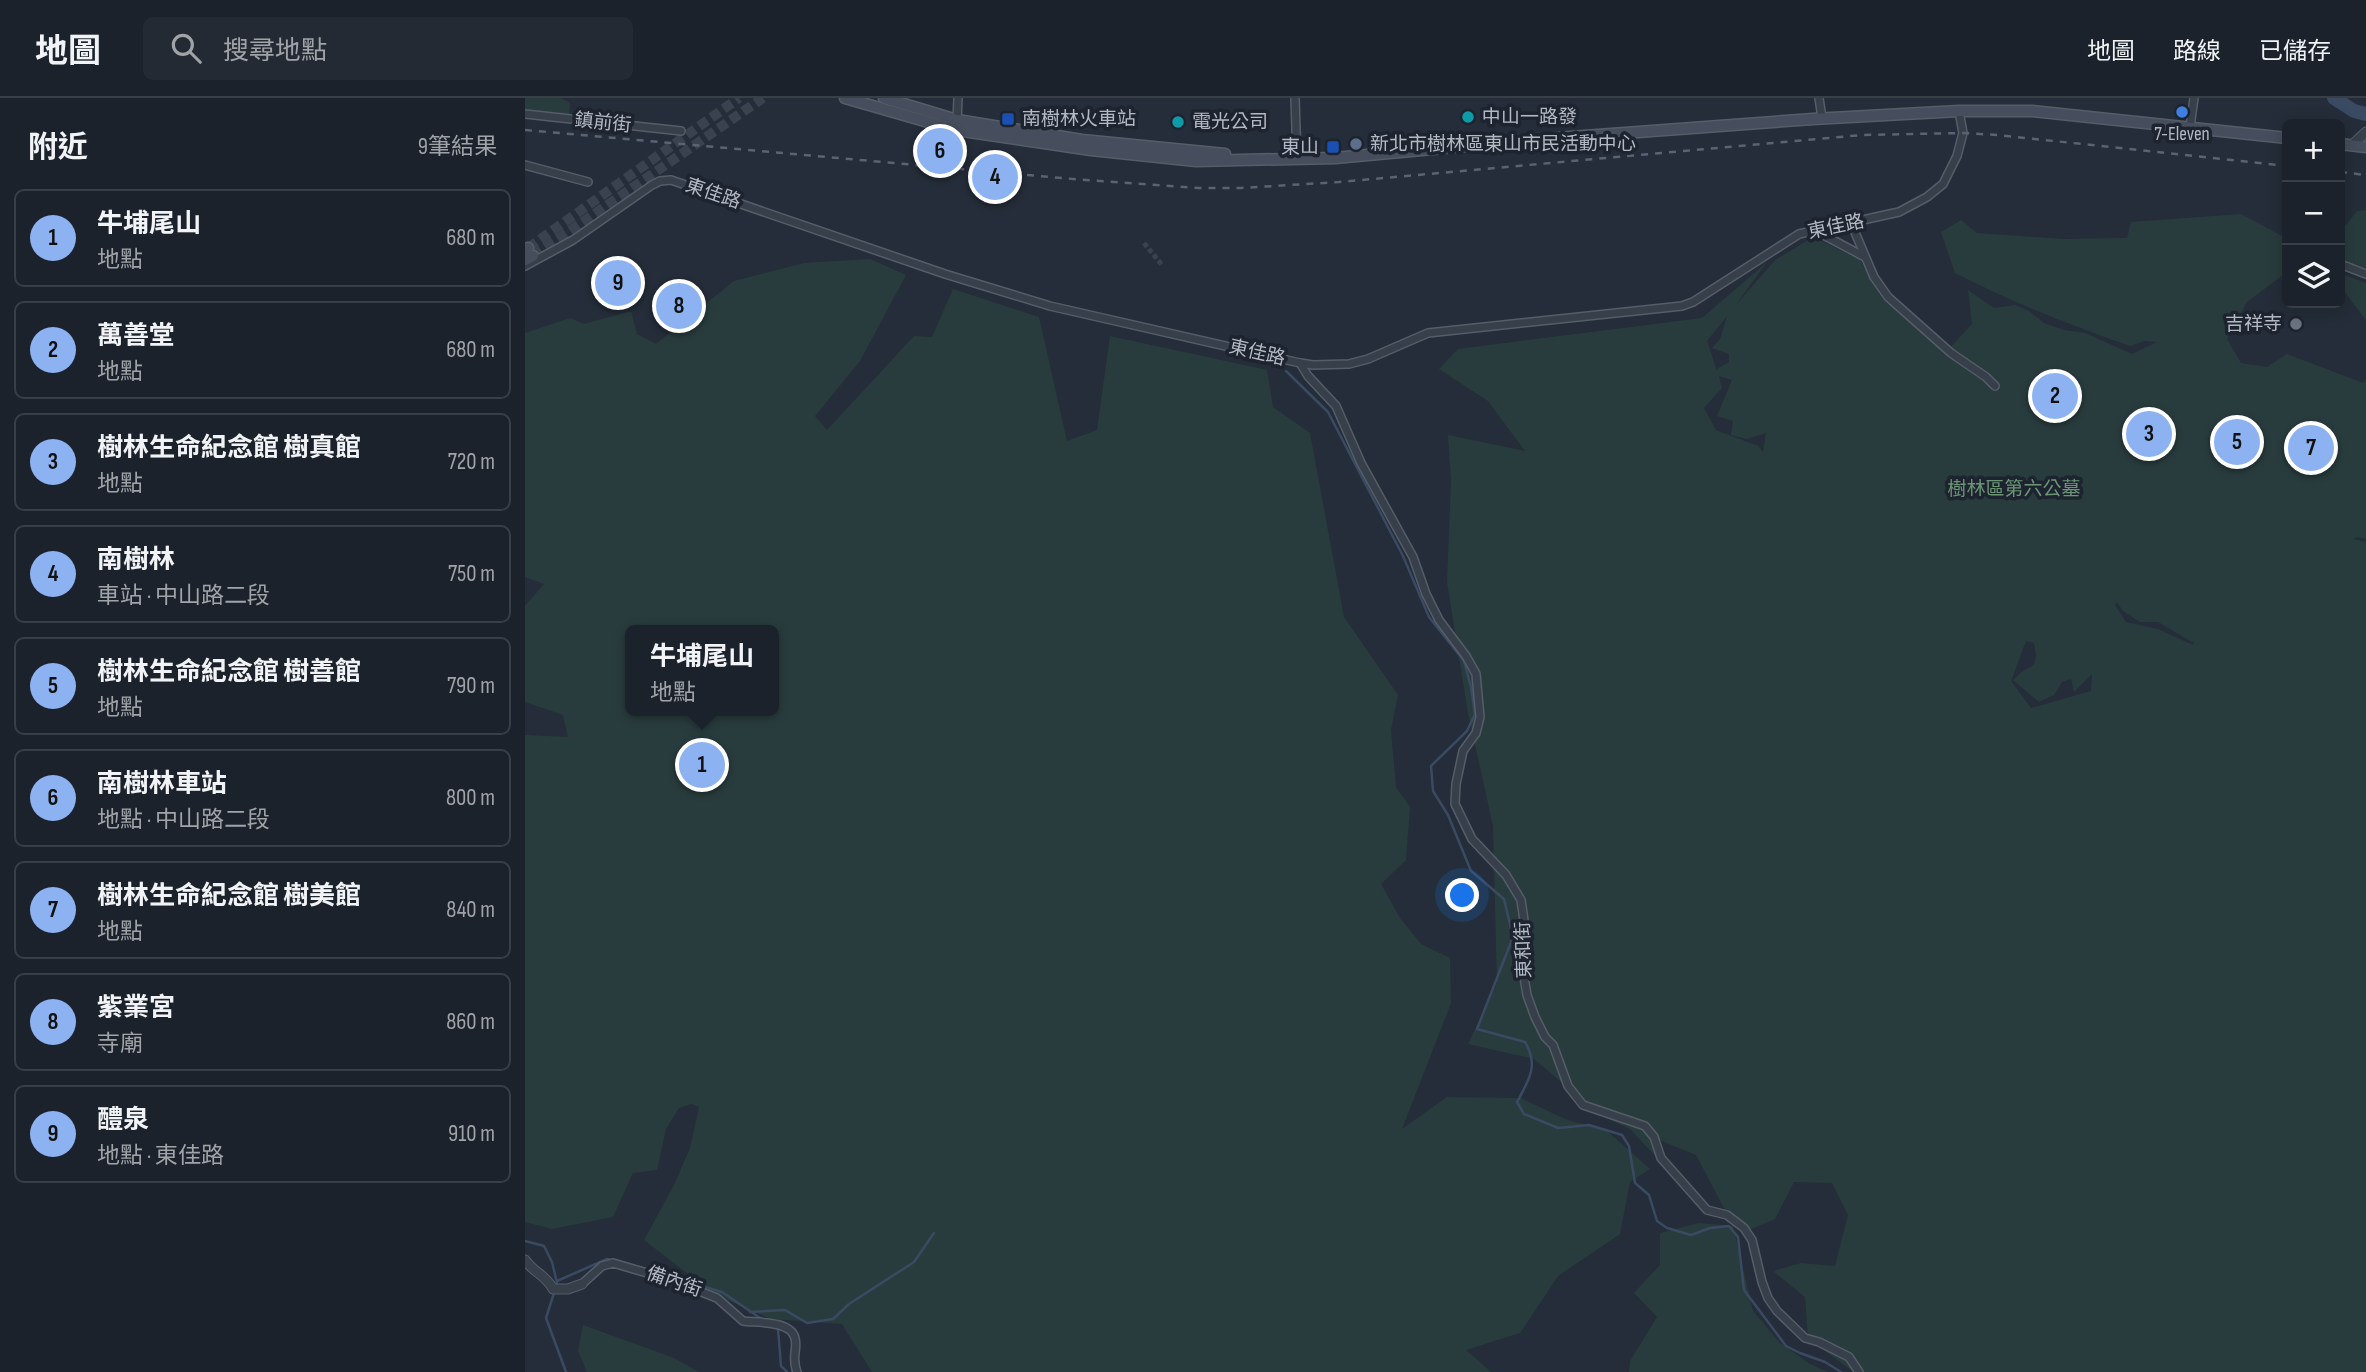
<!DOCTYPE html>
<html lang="zh-TW">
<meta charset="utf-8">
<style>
:root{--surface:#1b222b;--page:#242a33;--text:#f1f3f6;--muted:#a0a4a9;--line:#393f47;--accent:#8cb2f1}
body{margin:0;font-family:"Sofia Sans Condensed","Noto Sans TC",sans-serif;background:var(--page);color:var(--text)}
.controls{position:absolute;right:21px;top:21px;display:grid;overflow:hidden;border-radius:10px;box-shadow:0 4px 18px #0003}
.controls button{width:63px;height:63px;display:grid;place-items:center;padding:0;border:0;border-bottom:2px solid var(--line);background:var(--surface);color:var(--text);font:35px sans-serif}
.you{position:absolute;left:938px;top:798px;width:24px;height:24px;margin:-18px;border:5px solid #fff;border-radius:50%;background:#1a73e8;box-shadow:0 0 0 10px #1a73e833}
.badge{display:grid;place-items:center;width:46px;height:46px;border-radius:50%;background:var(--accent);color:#111;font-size:23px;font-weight:700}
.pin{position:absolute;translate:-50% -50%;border:4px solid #fff;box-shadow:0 2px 7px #0006}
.popup{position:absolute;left:100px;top:527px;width:154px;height:91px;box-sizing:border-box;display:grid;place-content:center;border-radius:10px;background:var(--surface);filter:drop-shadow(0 2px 5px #0005);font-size:23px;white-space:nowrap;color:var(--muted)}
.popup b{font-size:26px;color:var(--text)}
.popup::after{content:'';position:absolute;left:50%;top:100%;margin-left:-14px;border:14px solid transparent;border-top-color:var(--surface)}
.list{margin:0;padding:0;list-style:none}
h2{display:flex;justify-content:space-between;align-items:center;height:91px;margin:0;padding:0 28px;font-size:30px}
h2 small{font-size:23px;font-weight:400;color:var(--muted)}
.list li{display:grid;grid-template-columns:46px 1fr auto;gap:21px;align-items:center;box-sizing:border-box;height:98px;margin:0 14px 14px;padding:0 14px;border:2px solid var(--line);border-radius:10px}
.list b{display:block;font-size:26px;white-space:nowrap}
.list p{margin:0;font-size:23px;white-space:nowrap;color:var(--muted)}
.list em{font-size:23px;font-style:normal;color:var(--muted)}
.icon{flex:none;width:38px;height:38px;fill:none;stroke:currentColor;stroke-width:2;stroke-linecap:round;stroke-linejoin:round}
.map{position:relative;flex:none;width:1841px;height:1274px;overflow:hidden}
header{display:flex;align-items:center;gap:42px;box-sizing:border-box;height:98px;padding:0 35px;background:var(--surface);border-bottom:2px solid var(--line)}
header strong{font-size:33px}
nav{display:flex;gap:38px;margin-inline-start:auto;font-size:24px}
.search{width:490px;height:63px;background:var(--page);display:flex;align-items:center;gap:18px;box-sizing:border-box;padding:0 24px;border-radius:10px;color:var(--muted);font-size:26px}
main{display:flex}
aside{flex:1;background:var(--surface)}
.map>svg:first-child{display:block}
.green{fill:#293c3d;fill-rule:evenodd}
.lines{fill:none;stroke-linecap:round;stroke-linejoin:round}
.stream{stroke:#3a4a62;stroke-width:2.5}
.river{stroke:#3a4a62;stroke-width:14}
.pedestrian-tunnel{stroke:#39424e;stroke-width:5;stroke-dasharray:5 2.5;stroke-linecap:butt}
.secondary-tunnel{stroke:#39424e;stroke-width:10;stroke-dasharray:10 5;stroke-linecap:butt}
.minor-casing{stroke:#555d68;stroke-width:10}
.tertiary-casing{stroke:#555d68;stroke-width:11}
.secondary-casing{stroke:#555d68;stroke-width:13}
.minor{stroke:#373f4a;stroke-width:7}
.tertiary{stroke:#373f4a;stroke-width:9}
.secondary{stroke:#464e5d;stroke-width:10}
.rail{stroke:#5a6371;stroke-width:2.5;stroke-dasharray:7 7;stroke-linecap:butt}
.shop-dot{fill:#3f7fe0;stroke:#1d242f;stroke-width:2.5}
.culture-dot{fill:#0f9aa8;stroke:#1d242f;stroke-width:2.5}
.transit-dot{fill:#1a4fb4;stroke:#1d242f;stroke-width:2.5}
.service-dot{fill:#5c6f8a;stroke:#1d242f;stroke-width:2.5}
.worship-dot{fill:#6b7280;stroke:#1d242f;stroke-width:2.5}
.labels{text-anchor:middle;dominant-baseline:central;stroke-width:7;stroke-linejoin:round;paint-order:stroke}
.poi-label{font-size:19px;fill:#b3bac6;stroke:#1d242f;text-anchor:start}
.street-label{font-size:19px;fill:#b3bac6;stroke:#1d242f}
.park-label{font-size:19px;fill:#6b9575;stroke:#1d242f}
</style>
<header>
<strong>地圖</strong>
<div class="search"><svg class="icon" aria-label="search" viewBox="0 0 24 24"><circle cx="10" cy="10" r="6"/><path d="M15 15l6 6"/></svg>搜尋地點</div>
<nav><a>地圖</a><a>路線</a><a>已儲存</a></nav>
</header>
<main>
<aside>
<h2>附近<small>9筆結果</small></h2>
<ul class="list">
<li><span class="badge">1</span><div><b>牛埔尾山</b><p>地點</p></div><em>680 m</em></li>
<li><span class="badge">2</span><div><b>萬善堂</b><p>地點</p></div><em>680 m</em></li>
<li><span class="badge">3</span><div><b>樹林生命紀念館 樹真館</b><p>地點</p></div><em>720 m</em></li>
<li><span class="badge">4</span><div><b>南樹林</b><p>車站 · 中山路二段</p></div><em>750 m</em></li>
<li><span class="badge">5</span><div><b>樹林生命紀念館 樹善館</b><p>地點</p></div><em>790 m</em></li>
<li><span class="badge">6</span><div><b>南樹林車站</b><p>地點 · 中山路二段</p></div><em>800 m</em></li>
<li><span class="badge">7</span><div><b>樹林生命紀念館 樹美館</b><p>地點</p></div><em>840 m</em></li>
<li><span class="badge">8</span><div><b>紫業宮</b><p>寺廟</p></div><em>860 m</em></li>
<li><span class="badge">9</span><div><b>醴泉</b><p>地點 · 東佳路</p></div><em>910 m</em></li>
</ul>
</aside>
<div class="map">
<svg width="1841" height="1274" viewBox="0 0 1841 1274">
<rect width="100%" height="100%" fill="#242d39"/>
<g class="green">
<path d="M0 0H36L45 5 44 19 0 14Z"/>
<path d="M1841 112V170L1815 162V126L1821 127 1832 113Z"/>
<path d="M1716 116 1757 138 1758 177 1722 204 1702 241 1716 265 1742 269 1762 256 1838 285 1841 281V441L1833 439 1828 441 1841 444V1274H1329L1283 1241 1280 1199 1248 1173 1276 1165 1310 1168 1323 1117 1307 1085 1269 1084 1250 1121 1224 1132 1199 1110 1171 1057 1134 1042 1132 1060 1105 1031 1060 1010 1042 989 1009 961 943 946 972 885 968 728 943 615 922 484 926 382 923 337 1000 353 963 303 914 271 933 251 1177 220 1242 164 1210 208 1250 162 1288 139 1335 162 1360 204 1369 210 1420 255 1447 226 1443 192 1469 210 1490 207 1504 213 1519 225 1539 232 1560 235 1607 256 1632 244 1620 243 1605 248C1545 227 1486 204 1430 175L1416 134 1436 122 1452 135 1538 141 1602 140 1606 124ZM1202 218 1195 241 1187 250 1204 256V264L1193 270 1192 273 1182 243ZM1194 278 1207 282 1192 318 1208 323 1206 337 1222 341 1241 335 1238 354 1233 348 1191 332 1179 310 1197 290ZM1592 504 1598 513 1615 524H1633L1667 544 1669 543 1668 547 1633 531 1601 524 1590 507ZM1501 543 1509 545 1511 557 1509 567 1498 573 1488 582 1514 604 1529 597 1537 584 1546 581 1549 594 1567 576 1566 593 1506 610 1486 583Z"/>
<path d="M345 161 381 177 335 263 290 318 302 332 389 238 407 239 428 191 514 219 542 343 572 332 585 238 742 272 748 309 785 335 819 519 873 597 866 632 871 689 885 709 881 762 856 786 875 820 896 846 925 860 926 905 877 1031 922 999 996 1000 1040 1021 1082 1033 1125 1071 1105 1084 1095 1136 1033 1178 995 1235 941 1252 966 1274H347L317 1226 246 1221 189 1196 119 1142 149 1087 165 1050 174 1009 166 1006 154 1010 141 1031 132 1072 108 1075 88 1119 27 1131 0 1124V637L43 639 38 617 0 604V508L19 486 0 479V235L45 220 59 226 106 213 112 236 131 246 209 183 279 165ZM105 532H249V613H105Z"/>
<path d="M1815 175 1841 185V222L1815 188Z"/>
<path d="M1174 1125 1208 1128 1228 1213 1254 1244 1285 1266 1303 1274H1104L1105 1263 1132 1219 1109 1195 1135 1167V1135Z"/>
<path d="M58 1227 149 1260 174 1274H62L53 1253Z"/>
</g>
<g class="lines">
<g class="stream">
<path d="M1816 0 1825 7 1841 11"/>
<path d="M761 273 803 314 878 458 904 519 939 563 946 589 950 616 942 633 906 668 908 693 923 717 946 773 979 801 988 839 952 931 1000 944C1014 967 1004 982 992 1004L999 1016 1033 1030 1064 1027 1097 1037 1104 1048 1110 1085 1124 1097 1132 1123 1142 1130 1166 1137 1185 1130 1204 1128 1213 1139 1219 1192 1261 1248 1275 1255 1300 1264 1316 1274"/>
<path d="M0 1143 19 1148 27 1164 32 1185"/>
<path d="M100 1165 197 1194 238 1222"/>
<path d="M32 1183 82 1161 87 1162"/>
<path d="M29 1195 21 1220 41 1274"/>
<path d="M225 1214 260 1212 282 1225 308 1221 324 1206 389 1164 409 1135"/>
<path d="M250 1229 253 1231 256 1268 262 1274"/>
</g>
<path class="river" d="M1809 0 1829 13 1841 16"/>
<path class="pedestrian-tunnel" d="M619 145 637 167"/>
<g class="secondary-tunnel">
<path d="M3 150 214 0"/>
<path d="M8 158 238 0"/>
</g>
<g class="minor-casing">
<g id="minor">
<path d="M770 0 772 61"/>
<path d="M1294 0 1297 20"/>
<path d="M0 16 156 33"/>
<path d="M432 24 433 0"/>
<path d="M1665 29 1669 0"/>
<path d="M0 67 63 84"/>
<path d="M1326 125 1349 179 1363 199 1426 255 1461 279 1470 288"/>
<path d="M1289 132 1338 158"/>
<path d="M1815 166 1841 176"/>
<path d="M0 168 48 142 127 87 135 83 146 82 420 176 525 208 775 265 788 267 824 266 843 261 903 235 1157 208 1168 204 1274 136 1374 114 1402 99 1418 86 1432 58 1438 35 1434 13"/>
<path d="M775 265 783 278 811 308 836 365 888 459 901 496 914 522 941 558 951 576 955 619 951 635 938 653 931 686 930 706 947 741 981 777 996 802 1000 829 999 879 1002 897 1010 919 1020 939 1028 947 1043 988 1058 1007 1120 1028 1129 1039 1136 1060 1182 1112 1202 1117 1219 1130 1227 1142 1237 1184 1243 1200 1252 1213 1280 1240 1294 1244 1324 1259 1334 1274"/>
<path d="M57 1186 77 1168 88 1165 146 1182 192 1200 218 1223C231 1225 265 1222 270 1240 273 1252 266 1259 272 1274"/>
</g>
</g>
<g class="tertiary-casing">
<g id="tertiary">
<path d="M1827 47 1841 34"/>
<path d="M0 1162C10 1176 20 1176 28 1191H43L57 1186"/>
</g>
</g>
<g class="secondary-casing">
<g id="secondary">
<path d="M320 0 431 32 566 52 671 63 810 60 1005 42 1288 21 1434 13H1507L1762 40"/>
<path d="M359 0 432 22 557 42 700 56"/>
<path d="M1815 46 1841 49"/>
<path d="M0 151 3 150"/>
<path d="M0 162 8 158"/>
</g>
</g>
<use href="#minor" class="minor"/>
<use href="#tertiary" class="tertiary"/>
<use href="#secondary" class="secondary"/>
<g class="rail">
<path d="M0 32 548 81 673 90H716L814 84 1337 37 1438 35 1473 37 1762 68"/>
<path d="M1815 74 1841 77"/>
</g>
</g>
<circle class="shop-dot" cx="1657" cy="14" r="7"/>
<g class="culture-dot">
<circle cx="943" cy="19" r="7"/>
<circle cx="653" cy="24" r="7"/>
</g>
<g class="transit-dot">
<rect x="476" y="14" width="14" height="14" rx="3.5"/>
<rect x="801" y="42" width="14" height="14" rx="3.5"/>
</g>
<circle class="service-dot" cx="831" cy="46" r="7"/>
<circle class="worship-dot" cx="1771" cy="226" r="7"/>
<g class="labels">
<g class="poi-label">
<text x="957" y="19">中山一路發</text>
<text x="497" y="21">南樹林火車站</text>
<text x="667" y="24">電光公司</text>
<text x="1657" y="36" text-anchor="middle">7-Eleven</text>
<text x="845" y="46">新北市樹林區東山市民活動中心</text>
<text x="794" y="49" text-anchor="end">東山</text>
<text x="1757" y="226" text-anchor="end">吉祥寺</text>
</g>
<g class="street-label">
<text transform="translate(78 25) rotate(6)">鎮前街</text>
<text transform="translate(188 96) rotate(19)">東佳路</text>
<text transform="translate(1311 129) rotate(-12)">東佳路</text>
<text transform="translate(732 255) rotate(13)">東佳路</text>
<text transform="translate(999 852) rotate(-92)">東和街</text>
<text transform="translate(149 1184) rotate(19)">備內街</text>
</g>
<g class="park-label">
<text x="1489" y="391">樹林區第六公墓</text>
</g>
</g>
</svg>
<div class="controls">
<button>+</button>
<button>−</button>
<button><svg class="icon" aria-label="layers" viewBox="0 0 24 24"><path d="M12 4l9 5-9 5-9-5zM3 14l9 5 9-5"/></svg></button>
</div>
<div class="you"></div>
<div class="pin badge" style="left:177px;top:667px">1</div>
<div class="popup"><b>牛埔尾山</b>地點</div>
<div class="pin badge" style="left:1530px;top:298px">2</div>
<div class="pin badge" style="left:1624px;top:336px">3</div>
<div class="pin badge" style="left:470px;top:79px">4</div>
<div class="pin badge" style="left:1712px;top:344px">5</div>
<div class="pin badge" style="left:415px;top:53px">6</div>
<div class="pin badge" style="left:1786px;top:350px">7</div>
<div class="pin badge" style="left:154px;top:208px">8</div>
<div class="pin badge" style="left:93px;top:185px">9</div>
</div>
</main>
